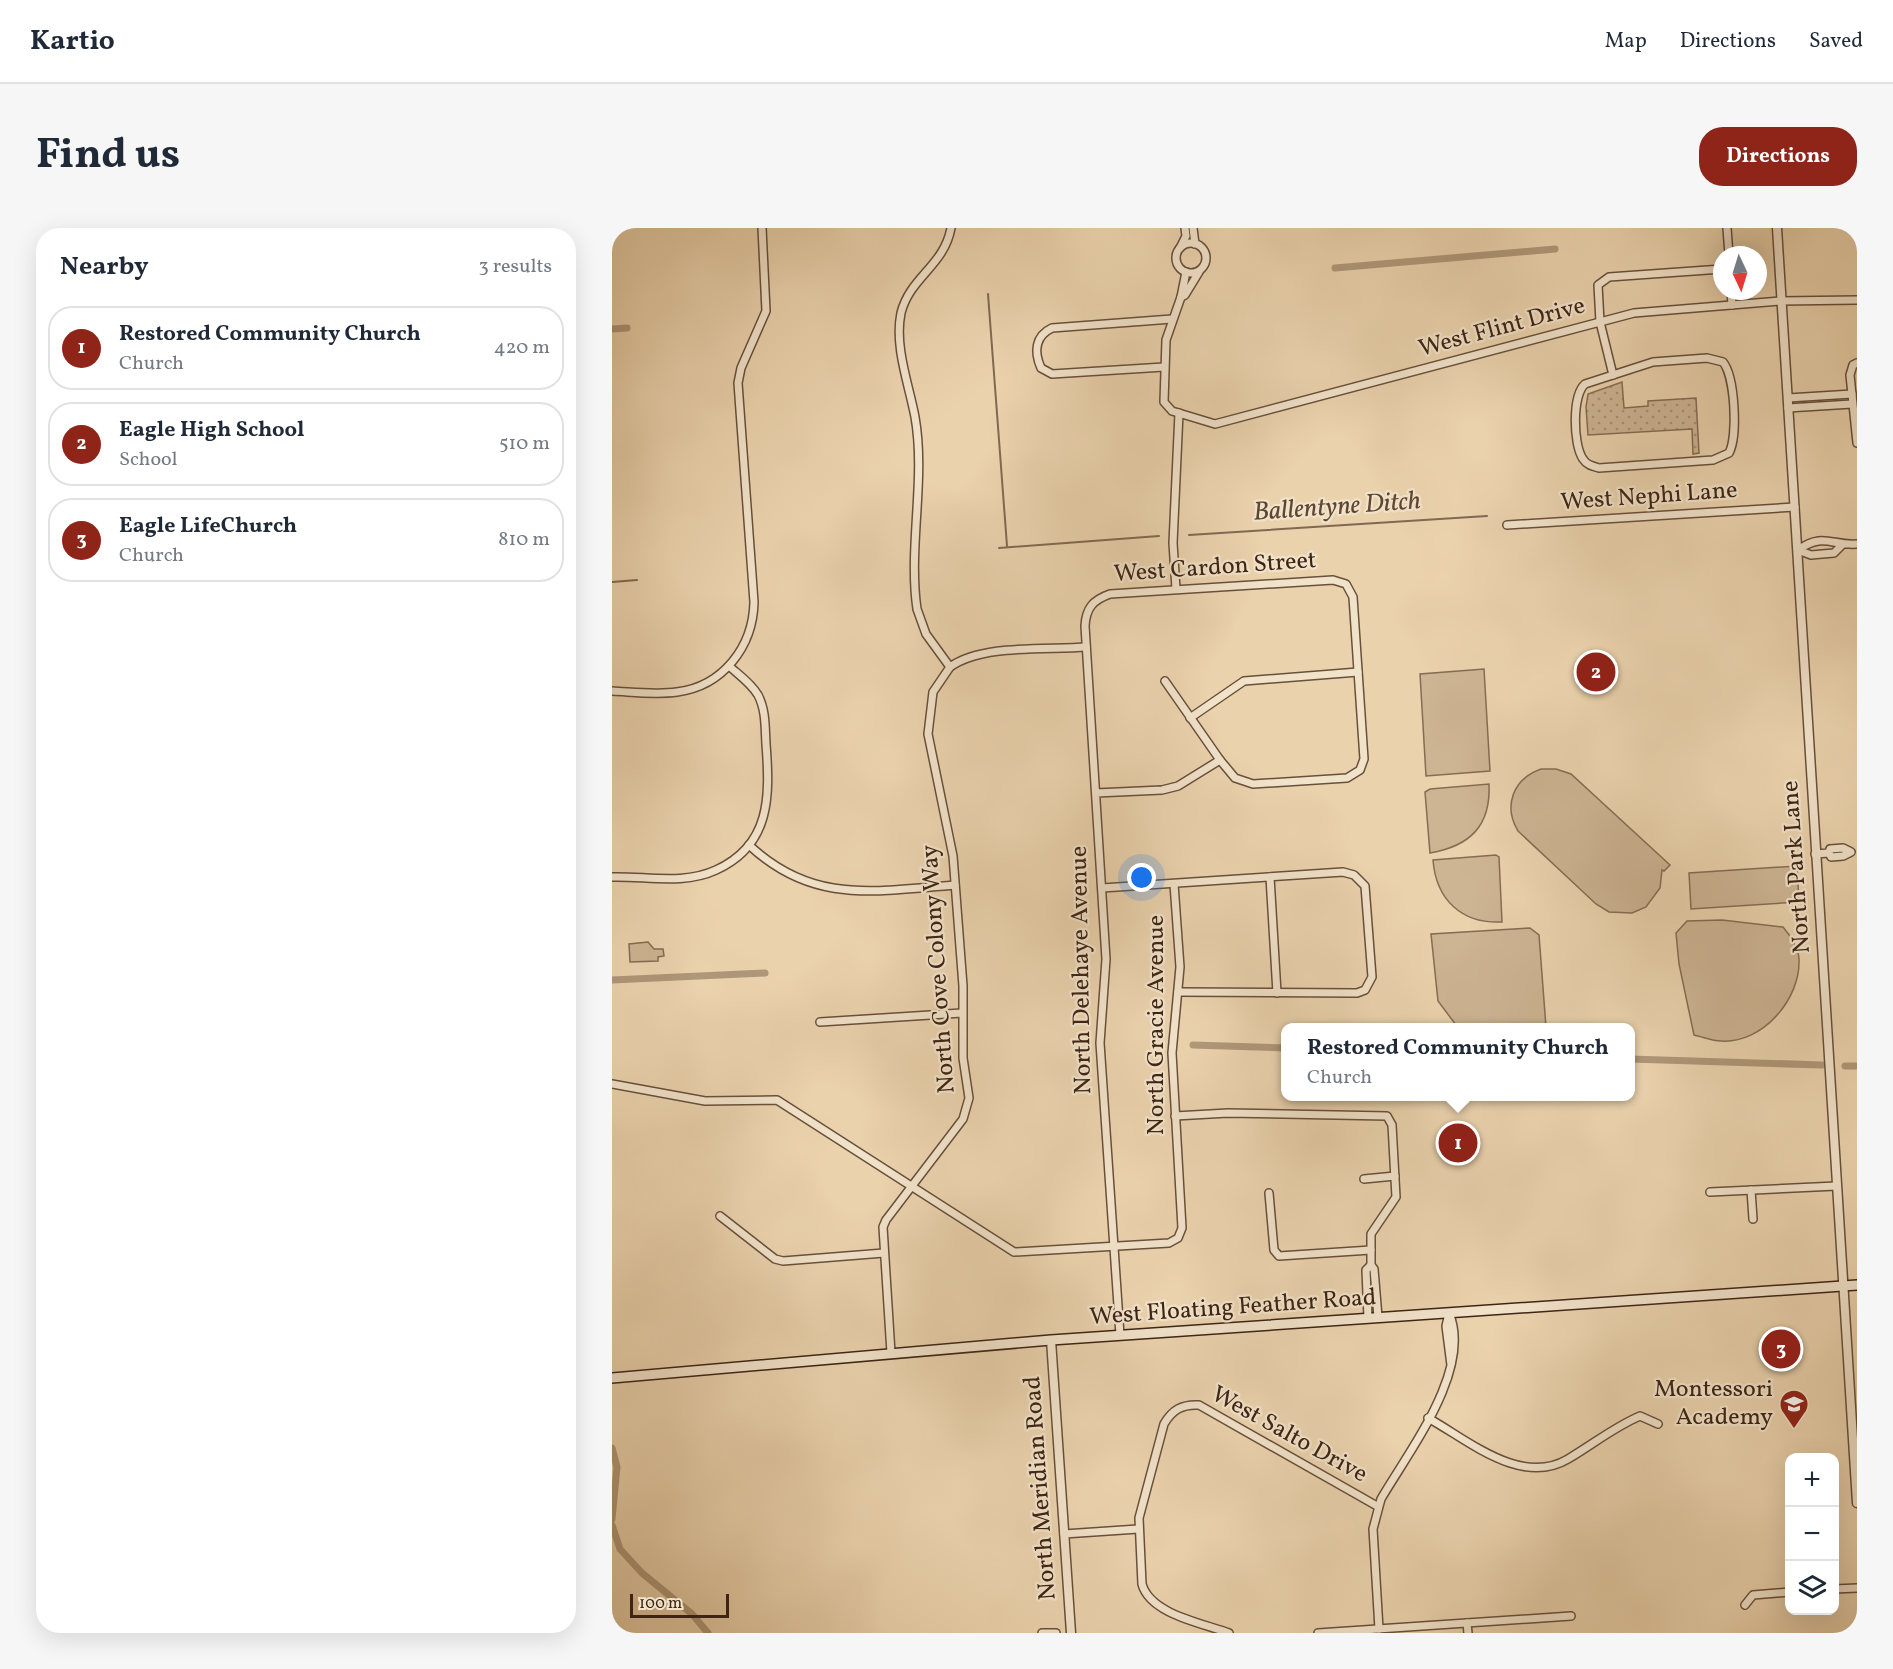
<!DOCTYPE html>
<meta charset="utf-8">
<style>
:root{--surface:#fff;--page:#f6f6f7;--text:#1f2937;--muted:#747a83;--line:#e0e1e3;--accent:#8f2418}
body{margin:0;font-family:Vollkorn,serif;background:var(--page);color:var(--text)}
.controls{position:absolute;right:18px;bottom:18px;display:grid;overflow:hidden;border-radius:12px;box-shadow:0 6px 24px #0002}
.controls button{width:54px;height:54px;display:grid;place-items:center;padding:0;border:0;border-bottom:2px solid var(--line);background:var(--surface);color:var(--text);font:30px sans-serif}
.compass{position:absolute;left:1101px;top:18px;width:54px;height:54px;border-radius:50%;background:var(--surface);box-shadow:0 6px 24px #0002;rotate:176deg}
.scale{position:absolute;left:18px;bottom:15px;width:99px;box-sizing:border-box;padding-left:6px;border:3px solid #3d2414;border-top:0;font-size:16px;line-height:21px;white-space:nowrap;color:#3d2414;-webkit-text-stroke:4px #f1e2ca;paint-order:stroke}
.you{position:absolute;left:530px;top:650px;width:21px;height:21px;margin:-15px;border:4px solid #fff;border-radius:50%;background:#1a73e8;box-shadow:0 0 0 9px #1a73e833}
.badge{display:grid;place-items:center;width:39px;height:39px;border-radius:50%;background:var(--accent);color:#fff;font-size:20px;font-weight:700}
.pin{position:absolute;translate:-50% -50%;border:3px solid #fff;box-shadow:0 2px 6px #0006}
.popup{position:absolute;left:669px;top:795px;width:354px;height:78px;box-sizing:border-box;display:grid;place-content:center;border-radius:12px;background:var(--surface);filter:drop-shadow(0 2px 4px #0005);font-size:20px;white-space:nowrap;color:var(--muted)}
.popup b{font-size:22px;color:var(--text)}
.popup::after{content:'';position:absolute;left:50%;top:100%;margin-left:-12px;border:12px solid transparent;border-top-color:var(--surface)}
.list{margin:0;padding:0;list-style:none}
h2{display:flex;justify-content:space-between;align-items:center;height:78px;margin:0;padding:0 24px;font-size:26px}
h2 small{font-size:20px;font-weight:400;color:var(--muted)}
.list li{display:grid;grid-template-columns:39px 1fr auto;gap:18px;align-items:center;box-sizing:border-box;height:84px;margin:0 12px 12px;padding:0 12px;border:2px solid var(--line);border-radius:24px}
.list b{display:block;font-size:22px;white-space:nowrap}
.list p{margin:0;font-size:20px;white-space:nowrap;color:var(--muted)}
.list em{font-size:20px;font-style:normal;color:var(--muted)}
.icon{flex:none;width:33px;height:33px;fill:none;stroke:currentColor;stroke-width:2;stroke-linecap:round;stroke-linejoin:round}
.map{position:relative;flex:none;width:1245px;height:1405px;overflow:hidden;border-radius:24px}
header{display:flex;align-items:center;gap:36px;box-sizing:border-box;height:84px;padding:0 30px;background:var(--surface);border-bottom:2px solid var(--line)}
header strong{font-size:28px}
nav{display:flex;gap:33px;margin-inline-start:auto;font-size:21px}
.intro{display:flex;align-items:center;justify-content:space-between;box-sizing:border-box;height:144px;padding:0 36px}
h1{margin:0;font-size:42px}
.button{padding:15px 27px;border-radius:24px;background:var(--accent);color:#fff;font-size:21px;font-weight:700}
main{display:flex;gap:36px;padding:0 36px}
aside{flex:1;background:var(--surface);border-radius:24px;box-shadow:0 6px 24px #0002}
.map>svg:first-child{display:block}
.grass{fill:url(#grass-dots);stroke:#856c54;stroke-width:1.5}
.pitch{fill:#cdb493;stroke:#856c54;stroke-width:1.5}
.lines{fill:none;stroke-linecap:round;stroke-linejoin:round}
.stream{stroke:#816951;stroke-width:2}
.canal{stroke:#af9779;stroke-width:7}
.minor-casing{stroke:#68503a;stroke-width:10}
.tertiary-casing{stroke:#68503a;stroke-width:11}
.secondary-casing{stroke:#3d2414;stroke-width:12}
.minor{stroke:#f1e2ca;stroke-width:7}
.tertiary{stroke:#f1e2ca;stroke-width:8}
.secondary{stroke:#f1e2ca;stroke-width:9}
.labels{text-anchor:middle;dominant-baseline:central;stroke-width:4.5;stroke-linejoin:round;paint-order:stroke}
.street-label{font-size:24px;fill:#3d2414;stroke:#f1e2ca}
.poi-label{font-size:24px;fill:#3d2414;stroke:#f1e2ca;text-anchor:end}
.water-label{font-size:26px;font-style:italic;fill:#5f4632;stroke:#f1e2ca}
</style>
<header>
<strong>Kartio</strong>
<nav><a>Map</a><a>Directions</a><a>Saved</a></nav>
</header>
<div class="intro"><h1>Find us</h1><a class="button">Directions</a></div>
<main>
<aside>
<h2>Nearby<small>3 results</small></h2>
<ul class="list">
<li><span class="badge">1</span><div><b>Restored Community Church</b><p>Church</p></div><em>420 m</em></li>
<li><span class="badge">2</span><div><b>Eagle High School</b><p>School</p></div><em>510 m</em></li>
<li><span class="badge">3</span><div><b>Eagle LifeChurch</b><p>Church</p></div><em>810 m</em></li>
</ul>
</aside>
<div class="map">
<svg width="1245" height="1405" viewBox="0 0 1245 1405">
<defs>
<pattern id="grass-dots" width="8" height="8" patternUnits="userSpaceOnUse" patternTransform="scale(1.5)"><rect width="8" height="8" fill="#cdb493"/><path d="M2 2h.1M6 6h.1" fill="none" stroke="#a89277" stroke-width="1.8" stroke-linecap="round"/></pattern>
</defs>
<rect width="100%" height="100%" fill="#ead2ad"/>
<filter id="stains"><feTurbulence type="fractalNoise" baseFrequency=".00333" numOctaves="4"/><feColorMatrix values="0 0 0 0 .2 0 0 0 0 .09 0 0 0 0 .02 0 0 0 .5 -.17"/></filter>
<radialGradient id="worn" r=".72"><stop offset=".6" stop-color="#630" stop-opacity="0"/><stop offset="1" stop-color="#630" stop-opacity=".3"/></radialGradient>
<path class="grass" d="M1010 154 1012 180 1036 178V173L1084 170 1087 225 1081 226 1080 201 976 207 974 179 976 166Z"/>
<g class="pitch">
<path d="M872 441 878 543 814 548 808 446Z"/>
<path d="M929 541H944L959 546 1058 637 1052 643 1050 642 1048 660 1034 679 1020 685 997 684 984 676 906 603C891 578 901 551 929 541Z"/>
<path d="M877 556C879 598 858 618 818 625L813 564 818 561Z"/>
<path d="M884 627 887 629 890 694C850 696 824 672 821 632Z"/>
<path d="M1185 638 1187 674 1079 681 1077 645Z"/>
<path d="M1110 692 1171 699C1178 707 1187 721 1187 731 1189 771 1150 816 1109 813 1101 813 1091 809 1082 807L1067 736 1064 705 1075 693Z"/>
<path d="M918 700 927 707 934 799 847 800 844 797 826 773 819 706Z"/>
<path d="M36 714 42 721H51L52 728 46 729V733L18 734 17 716Z"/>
</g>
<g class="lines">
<g class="stream">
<path d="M376 66 395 318"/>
<path d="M577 307 875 288"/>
<path d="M387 320 547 308"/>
<path d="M0 354 25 352"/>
</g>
<g class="canal">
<path d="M723 40 943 21"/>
<path d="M0 101 15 100"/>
<path d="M0 752 153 745"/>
<path d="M581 817 674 820"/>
<path d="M1018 831 1210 837"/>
<path d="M1233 838H1245"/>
<path d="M0 1220 5 1239 0 1291"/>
<path d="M0 1297 8 1321 30 1345 80 1386 96 1405"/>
</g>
<g class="minor-casing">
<g id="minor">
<path d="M581 0 583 16"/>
<path d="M1115 0 1117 27"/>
<circle cx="579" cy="30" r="15"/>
<path d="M568 20 574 8 573 0"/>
<path d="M574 44 569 69 573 67 587 44"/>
<path d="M1119 63 1120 77"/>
<path d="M569 69 554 112 552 174 560 183 603 196 1022 85 1169 73 1245 72"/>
<path d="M1095 130 1111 134C1123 149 1126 208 1117 225L1101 232 987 240C980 238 975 237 971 231 961 217 960 167 973 156L1041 134Z"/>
<path d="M1245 135 1241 137 1238 147 1245 215"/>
<path d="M552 139 440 146 429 140C422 124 423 108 440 100L560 91"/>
<path d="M1001 147 988 94 986 57 997 49 1110 41"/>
<path d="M1176 170 1240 166"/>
<path d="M1176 180 1240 176"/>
<path d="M895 297 1183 279"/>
<path d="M1230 317 1222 325 1199 327 1186 322C1211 304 1220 318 1245 316"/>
<path d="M564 361 561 315 567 185"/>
<path d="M338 439C370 416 434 422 474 419"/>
<path d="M553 453 608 532"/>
<path d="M0 463C21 464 44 467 65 464 111 458 141 419 142 374L126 155 129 140 154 83 150 0"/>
<path d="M578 490 632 453 746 444"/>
<path d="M484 565 550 562 566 558 608 532 623 550 641 556 735 550 748 542 752 531 741 369 734 356 721 352 498 366C481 372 474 380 473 398L494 731 488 815 508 1107"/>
<path d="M137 617C201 677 263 663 343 657"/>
<path d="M1203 626 1217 625 1219 629 1231 628 1239 624 1231 620 1218 621 1217 625"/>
<path d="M0 649C34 648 72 657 104 642 159 617 158 568 154 516 153 500 154 482 146 467 139 455 127 447 117 438"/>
<path d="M658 649 665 765"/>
<path d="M490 660 731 644 742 647 753 658 760 749 753 762 745 765 566 764"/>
<path d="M208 794 350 785"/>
<path d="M0 856 93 873 165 872 402 1024 557 1015 566 1010 570 1000 560 825 568 739 562 656"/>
<path d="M563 888 616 885 775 888 780 897 784 969 759 1006V1037"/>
<path d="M752 951 783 948"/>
<path d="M1139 962 1141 991"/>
<path d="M1098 964 1224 958"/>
<path d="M657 965 662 1022 667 1028 759 1022"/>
<path d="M108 988 163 1031 171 1033 272 1025"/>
<path d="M756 1090 754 1042 759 1037 762 1041 766 1089"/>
<path d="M279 1125 271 999 274 992 351 891 357 870 351 830V758L341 628 316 506 321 464 338 439 314 406 305 381C296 319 314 251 303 189 297 157 282 118 289 85 298 49 332 38 339 0"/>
<path d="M816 1190C856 1212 909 1259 956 1231 980 1217 1002 1199 1028 1188L1046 1196"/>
<path d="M452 1306 526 1301"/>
<path d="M1222 1361 1245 1360"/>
<path d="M1133 1377 1141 1367 1178 1364"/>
<path d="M855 1395 856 1405"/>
<path d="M767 1401 761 1301 769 1271C797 1223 861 1141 837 1085L834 1098 839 1137"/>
<path d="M430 1405H444"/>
<path d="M617 1405C590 1395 538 1386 530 1356L527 1290 552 1196C560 1182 570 1176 587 1177L765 1278"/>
<path d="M706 1405 959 1388"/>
</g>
</g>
<g class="tertiary-casing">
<g id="tertiary">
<path d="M1165 0 1245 1275"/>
<path d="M439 1112 459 1405"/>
</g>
</g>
<g class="secondary-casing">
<path id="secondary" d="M0 1150 439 1112 1245 1057"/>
</g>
<use href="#minor" class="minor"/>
<use href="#tertiary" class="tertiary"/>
<use href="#secondary" class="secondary"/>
</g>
<defs>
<g id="school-pin" transform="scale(1.5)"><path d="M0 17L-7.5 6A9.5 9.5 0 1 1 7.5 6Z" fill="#8f2418" stroke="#f1e2ca"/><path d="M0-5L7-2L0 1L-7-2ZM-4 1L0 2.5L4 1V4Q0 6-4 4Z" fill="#fff"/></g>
</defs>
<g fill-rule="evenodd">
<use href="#school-pin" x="1182" y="1176"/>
</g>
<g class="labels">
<g class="street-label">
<text transform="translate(890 100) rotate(-15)">West Flint Drive</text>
<text transform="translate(1037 269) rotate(-4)">West Nephi Lane</text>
<text transform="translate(603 340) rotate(-4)">West Cardon Street</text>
<text transform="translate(1185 639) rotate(-94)">North Park Lane</text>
<text transform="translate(327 741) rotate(-94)">North Cove Colony Way</text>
<text transform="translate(470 742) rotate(-91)">North Delehaye Avenue</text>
<text transform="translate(545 797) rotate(-90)">North Gracie Avenue</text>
<text transform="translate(621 1080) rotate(-4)">West Floating Feather Road</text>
<text transform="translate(677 1207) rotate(29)">West Salto Drive</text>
<text transform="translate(429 1260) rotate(-94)">North Meridian Road</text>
</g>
<g class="poi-label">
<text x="1161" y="1162">Montessori<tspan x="1161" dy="28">Academy</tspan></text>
</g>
<g class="water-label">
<text transform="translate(725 279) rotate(-4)">Ballentyne Ditch</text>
</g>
</g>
<rect width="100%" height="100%" filter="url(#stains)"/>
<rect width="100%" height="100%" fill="url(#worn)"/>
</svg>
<div class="controls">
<button>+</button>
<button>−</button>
<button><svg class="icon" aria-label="layers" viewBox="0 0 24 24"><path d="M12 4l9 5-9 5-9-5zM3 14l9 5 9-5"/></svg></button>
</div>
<svg class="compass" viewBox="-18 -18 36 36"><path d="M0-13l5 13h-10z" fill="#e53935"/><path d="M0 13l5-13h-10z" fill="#747a83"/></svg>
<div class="scale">100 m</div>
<div class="you"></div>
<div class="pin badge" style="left:846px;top:915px">1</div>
<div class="popup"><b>Restored Community Church</b>Church</div>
<div class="pin badge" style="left:984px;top:444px">2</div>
<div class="pin badge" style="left:1169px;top:1121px">3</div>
</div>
</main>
